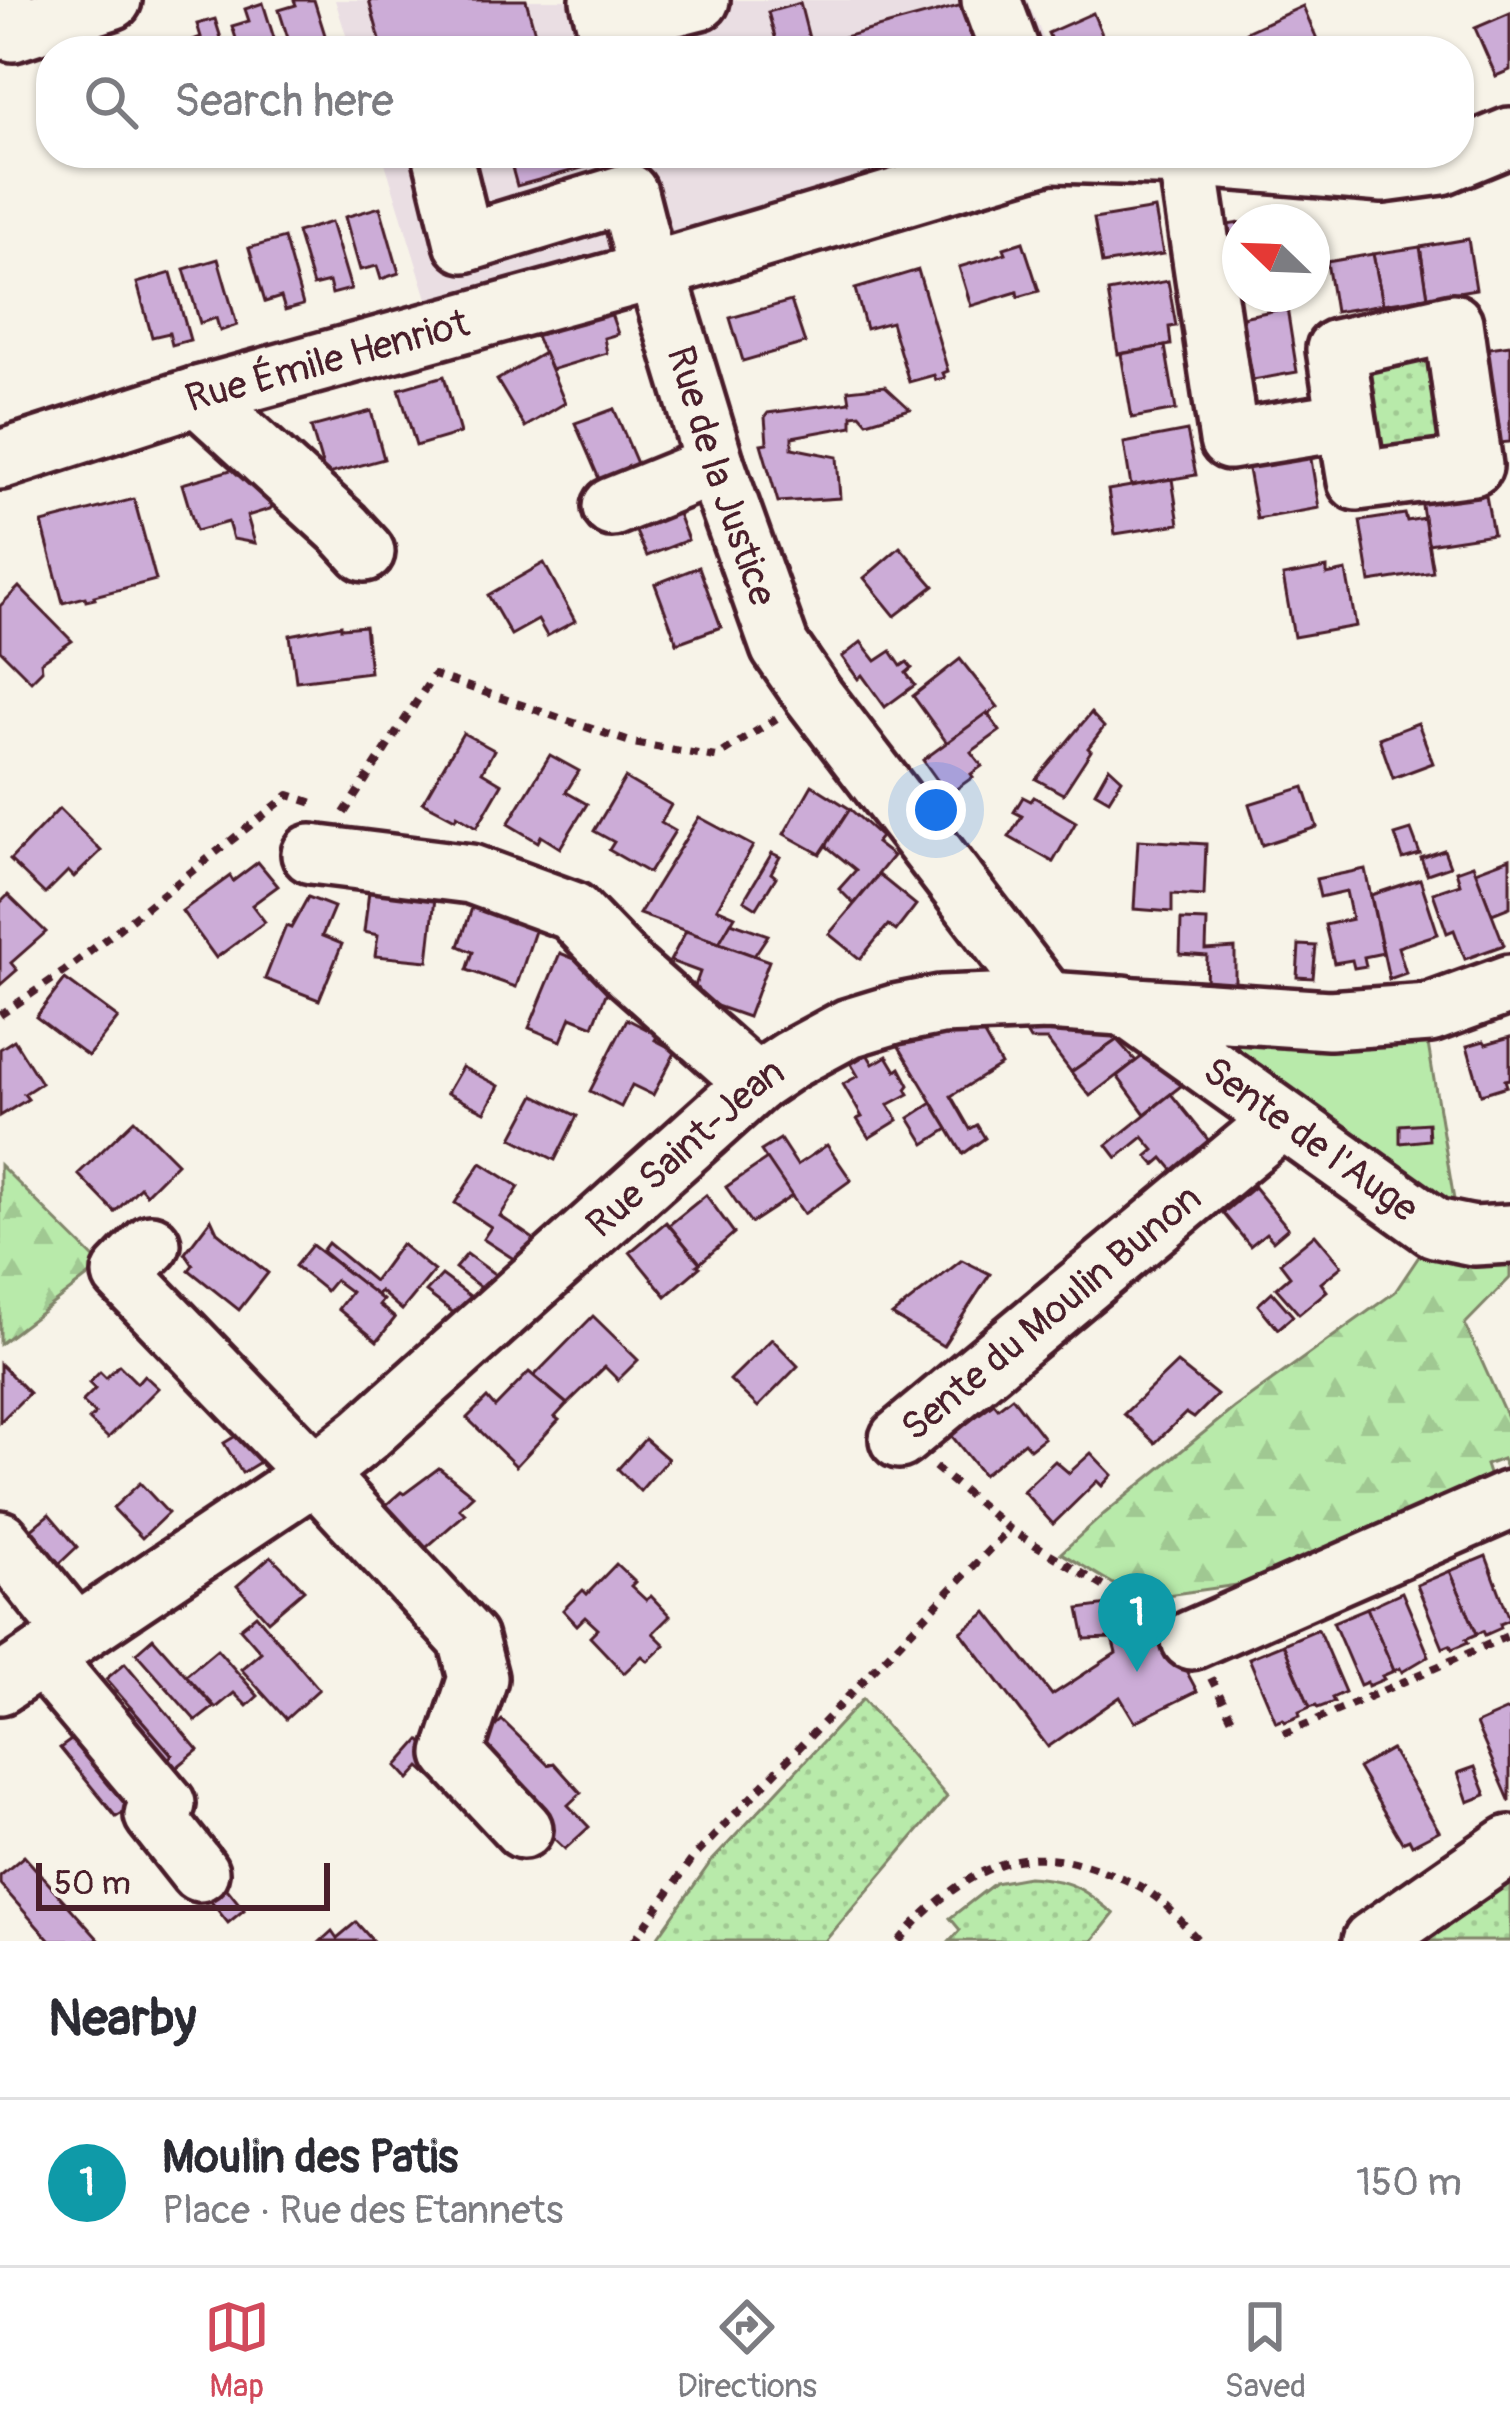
<!DOCTYPE html>
<meta charset="utf-8">
<style>
:root{--surface:#fff;--page:#f7f7f7;--text:#2b2b33;--muted:#7c7c81;--line:#e1e1e2;--accent:#d1495b}
body{margin:0;font-family:Pangolin,sans-serif;background:var(--page);color:var(--text)}
.compass{position:absolute;left:1222px;top:204px;width:108px;height:108px;border-radius:50%;background:var(--surface);box-shadow:0 3px 9px #0004;rotate:293deg}
.scale{position:absolute;left:36px;bottom:30px;width:294px;box-sizing:border-box;padding-left:12px;border:6px solid #4a1f2b;border-top:0;font-size:33px;line-height:42px;white-space:nowrap;color:#4a1f2b;-webkit-text-stroke:9px #f7f3e8;paint-order:stroke}
.you{position:absolute;left:936px;top:810px;width:42px;height:42px;margin:-30px;border:9px solid #fff;border-radius:50%;background:#1a73e8;box-shadow:0 0 0 18px #1a73e833}
.badge{display:grid;place-items:center;width:78px;height:78px;border-radius:50%;background:var(--accent);color:#fff;font-size:39px;font-weight:700}
.pin{position:absolute;translate:-50% -99px;filter:drop-shadow(0 3px 6px #0008)}
.pin::after{content:'';position:absolute;top:63px;width:42px;height:36px;background:inherit;clip-path:polygon(0 0,100% 0,50% 100%)}
.list{margin:0;padding:0;list-style:none}
h2{display:flex;justify-content:space-between;align-items:center;height:156px;margin:0;padding:0 48px;font-size:51px}
h2 small{font-size:39px;font-weight:400;color:var(--muted)}
.list li{display:grid;grid-template-columns:78px 1fr auto;gap:36px;align-items:center;box-sizing:border-box;height:168px;padding:0 48px;border-top:3px solid var(--line)}
.list b{display:block;font-size:45px;white-space:nowrap}
.list p{margin:0;font-size:39px;white-space:nowrap;color:var(--muted)}
.list em{font-size:39px;font-style:normal;color:var(--muted)}
.icon{flex:none;width:66px;height:66px;fill:none;stroke:currentColor;stroke-width:2;stroke-linecap:round;stroke-linejoin:round}
.map{position:relative;flex:none;width:1510px;height:1941px;overflow:hidden}
.search{position:absolute;background:var(--surface);box-shadow:0 3px 9px #0004;left:36px;right:36px;top:36px;height:132px;display:flex;align-items:center;gap:30px;box-sizing:border-box;padding:0 42px;border-radius:48px;color:var(--muted);font-size:45px}
.sheet{height:324px;background:var(--surface)}
nav{display:flex;justify-content:space-around;align-items:center;box-sizing:border-box;height:168px;border-top:3px solid var(--line);background:var(--surface);font-size:33px;color:var(--muted)}
nav a{display:grid;justify-items:center;gap:6px}
nav .on{color:var(--accent)}
.map>svg:first-child{display:block}
.built{fill:#eadee3}
.grass{fill:url(#grass-dots);stroke:#81846a;stroke-width:3}
.forest{fill:url(#forest-firs);stroke:#81846a;stroke-width:3}
.park{fill:#b8eaaa;stroke:#81846a;stroke-width:3}
.building{fill:#ccacd7;stroke:#4a1f2b;stroke-width:3}
.lines{fill:none;stroke-linecap:round;stroke-linejoin:round}
.minor-casing{stroke:#4a1f2b;stroke-width:66}
.path{stroke:#4a1f2b;stroke-width:8;stroke-dasharray:9 9;stroke-linecap:butt}
.minor{stroke:#f7f3e8;stroke-width:57}
.labels{text-anchor:middle;dominant-baseline:central;stroke-width:9;stroke-linejoin:round;paint-order:stroke}
.street-label{font-size:39px;fill:#4a1f2b;stroke:#f7f3e8}
</style>
<div class="map">
<svg width="1510" height="1941" viewBox="0 0 1510 1941">
<defs>
<pattern id="grass-dots" width="8" height="8" patternUnits="userSpaceOnUse" patternTransform="scale(3)"><rect width="8" height="8" fill="#b8eaaa"/><path d="M2 2h.1M6 6h.1" fill="none" stroke="#a0c892" stroke-width="1.8" stroke-linecap="round"/></pattern>
<pattern id="forest-firs" width="22" height="20" patternUnits="userSpaceOnUse" patternTransform="scale(3)"><rect width="22" height="20" fill="#b8eaaa"/><path d="M5 1l3.5 6h-7zM16 11l3.5 6h-7z" fill="#a0c892"/></pattern>
</defs>
<rect width="100%" height="100%" fill="#f7f3e8"/>
<filter id="ink" filterUnits="userSpaceOnUse"><feTurbulence type="fractalNoise" baseFrequency=".00833" numOctaves="2"/><feDisplacementMap in="SourceGraphic" scale="24" xChannelSelector="R" yChannelSelector="G"/><feConvolveMatrix kernelMatrix="1 2 1 2 8 2 1 2 1" color-interpolation-filters="sRGB"/></filter>
<g filter="url(#ink)">
<g class="built">
<path d="M335 0H1027L1049 51H351Z"/>
<path d="M382 153H962L429 305Z"/>
</g>
<g class="grass">
<path d="M1431 345 1456 439 1379 462 1365 372 1371 359Z"/>
<path d="M863 1699 947 1797 825 1941H655L710 1863Z"/>
<path d="M1510 1870V1941H1402Z"/>
<path d="M1028 1877C1072 1880 1080 1887 1114 1914L1092 1941H950L960 1930 950 1918 995 1883Z"/>
</g>
<g class="forest">
<path d="M0 1165 102 1266 0 1344Z"/>
<path d="M1432 1237 1510 1241V1278L1465 1324 1510 1424V1469L1507 1470 1502 1459 1486 1465 1490 1477 1265 1581 1139 1599 1061 1553 1104 1514 1234 1408 1395 1292Z"/>
</g>
<path class="park" d="M1196 1038H1427L1457 1218Z"/>
<g class="building">
<path d="M294 0H314L330 51H292L279 10 296 5Z"/>
<path d="M369 0H526L540 51H480L479 47 465 51H383Z"/>
<path d="M977 1 990 51H779L768 12 800 3 811 46Z"/>
<path d="M263 3 278 51H240L232 26 249 21 245 9Z"/>
<path d="M1303 6 1319 44 1303 51H1254L1246 32Z"/>
<path d="M1093 13 1109 51H1056L1048 33Z"/>
<path d="M1510 13V70L1496 76 1475 28Z"/>
<path d="M215 19 225 51H188L185 43 201 37 197 24Z"/>
<path d="M681 34 686 51H654L652 42Z"/>
<path d="M508 153H636L517 186Z"/>
<path d="M380 207 399 273 381 279 377 266 360 270 345 217Z"/>
<path d="M1155 209 1163 254 1102 264 1094 219Z"/>
<path d="M331 222 351 289 332 294 329 282 313 286 297 232Z"/>
<path d="M1240 223V288L1237 289 1227 225Z"/>
<path d="M284 238 303 305 285 310 281 297 265 302 249 248Z"/>
<path d="M1468 239 1476 289 1428 297 1420 247Z"/>
<path d="M1023 242 1039 291 1018 297 1017 292 971 306 959 267 1006 253 1004 248Z"/>
<path d="M1420 247 1428 297 1383 304 1373 254Z"/>
<path d="M1373 254 1383 304 1335 312 1327 262Z"/>
<path d="M218 259 237 325 220 331 216 318 200 323 184 269Z"/>
<path d="M918 270 948 371 943 373 945 378 936 380 934 375 909 382 891 322 866 329 855 289Z"/>
<path d="M171 273 190 340 172 345 169 333 152 337 137 283Z"/>
<path d="M1168 281 1176 326 1169 327 1171 345 1118 354 1108 292Z"/>
<path d="M791 301 805 343 743 361 730 318Z"/>
<path d="M609 308 618 334 604 338 607 353 551 370 533 329Z"/>
<path d="M1287 308 1297 372 1253 380 1242 317Z"/>
<path d="M1510 345V442L1499 443 1482 349Z"/>
<path d="M1165 346 1176 410 1132 418 1121 354Z"/>
<path d="M544 353 565 403 525 427 497 380Z"/>
<path d="M444 376 460 433 416 446 399 389Z"/>
<path d="M885 386 910 409 867 422 860 414 852 415V426L792 437V448L837 457 840 498 778 502 761 444 767 443 765 417 768 413 850 402 848 390Z"/>
<path d="M614 409 644 480 606 495 575 423Z"/>
<path d="M371 411 384 459 325 475 311 427Z"/>
<path d="M1187 431 1196 475 1131 486 1124 443Z"/>
<path d="M1309 447 1319 508 1257 519 1247 464Z"/>
<path d="M255 463 285 491 270 509 247 516 255 543 233 539 228 522 196 531 182 484Z"/>
<path d="M1172 479 1179 524 1115 534 1108 490Z"/>
<path d="M1485 490 1493 534 1428 544 1421 500Z"/>
<path d="M672 498 688 540 647 556 628 514Z"/>
<path d="M134 499 156 580 94 596 95 599 86 601 85 597 63 603 42 523Z"/>
<path d="M1405 514 1407 521 1424 518 1433 572 1370 582 1360 521Z"/>
<path d="M900 547 934 586 895 616 864 578Z"/>
<path d="M544 563 575 621 547 636 538 620 511 635 488 595Z"/>
<path d="M699 567 721 627 677 643 655 584Z"/>
<path d="M1327 568V575L1346 571 1356 626 1294 637 1283 576Z"/>
<path d="M19 587 72 641 41 662 42 670 31 681 0 650V606Z"/>
<path d="M341 625V628L365 626 370 672 296 681 290 635Z"/>
<path d="M861 642 876 661 891 651 901 666 907 662 912 668 906 673 915 685 885 707 862 675 858 679 842 657Z"/>
<path d="M960 659 998 707 947 743 913 696Z"/>
<path d="M987 713 1000 731 971 752 982 766 971 774 973 777 948 795 923 760Z"/>
<path d="M1091 713 1104 727 1088 748 1091 751 1063 794 1036 779Z"/>
<path d="M1418 723 1433 763 1393 778 1379 738Z"/>
<path d="M463 733 494 750 482 772 502 784 477 827 457 815 455 819 423 802Z"/>
<path d="M550 755 579 771 566 792 587 804 560 848 541 836 538 842 508 824Z"/>
<path d="M1109 767 1122 779 1109 800 1095 792Z"/>
<path d="M625 778 671 805 661 823 675 831 649 873 609 850 614 842 594 831Z"/>
<path d="M812 785 850 809 820 854 784 834Z"/>
<path d="M1304 787 1317 827 1262 845 1249 804Z"/>
<path d="M1023 797 1031 801 1034 797 1076 822 1053 862 1009 837 1022 816 1014 812Z"/>
<path d="M59 809 101 851 74 877 68 871 45 894 10 860Z"/>
<path d="M850 809 881 837 876 843 893 856 854 904 839 889 856 870 826 846Z"/>
<path d="M699 817 753 846 717 908 735 916 719 943 639 914Z"/>
<path d="M1411 830 1420 854 1403 859 1395 835Z"/>
<path d="M1138 840 1206 844 1204 896 1172 894V912L1134 909Z"/>
<path d="M1444 850 1450 866 1427 874 1421 858Z"/>
<path d="M772 853 780 857 771 873 776 877 757 908 744 900Z"/>
<path d="M1510 858V907L1492 914 1475 871Z"/>
<path d="M258 862 278 886 252 905 265 922 216 958 182 911 230 876 233 881Z"/>
<path d="M1473 865 1504 945 1465 959 1454 930 1447 933 1433 893 1460 884 1456 871Z"/>
<path d="M1365 869 1383 953 1364 957 1366 966 1354 968 1352 960 1334 963 1325 925 1352 919 1346 891 1320 897 1316 879Z"/>
<path d="M879 875 916 905 896 931 888 925 860 959 829 934Z"/>
<path d="M1420 879 1438 934 1398 947 1406 973 1389 979 1371 895Z"/>
<path d="M370 883 397 886 395 894 435 898 428 961 375 956 378 935 364 932Z"/>
<path d="M8 895 46 932 11 963 17 970 0 985V903Z"/>
<path d="M308 897 334 907 322 936 342 944 319 1000 265 979 286 926 291 928Z"/>
<path d="M475 899 504 908 500 916 536 928 516 987 467 970 473 952 459 946Z"/>
<path d="M1181 920 1207 921 1206 950 1235 948V986L1206 985 1207 956 1180 954Z"/>
<path d="M731 922 768 935 754 956 719 943Z"/>
<path d="M686 931 769 961 748 1017 691 997 700 972 670 961Z"/>
<path d="M1299 945 1316 946 1313 978 1297 977Z"/>
<path d="M560 953 592 966 612 979 593 1026 571 1017 561 1041 529 1028Z"/>
<path d="M65 979 118 1018 88 1056 36 1017Z"/>
<path d="M627 1019 658 1035 655 1040 676 1051 653 1095 632 1085 621 1107 590 1091Z"/>
<path d="M980 1028 1001 1065 951 1096 970 1129 977 1125 985 1138 963 1154 895 1040Z"/>
<path d="M1024 1030 1111 1031 1117 1040 1071 1072 1047 1040H1030Z"/>
<path d="M1510 1037V1079L1505 1080 1507 1086 1481 1094 1467 1046 1484 1041 1486 1044Z"/>
<path d="M14 1040 41 1083 24 1094 28 1099 0 1116V1049Z"/>
<path d="M1117 1040 1136 1061 1090 1096 1071 1072Z"/>
<path d="M1154 1047 1195 1075 1145 1114 1117 1076Z"/>
<path d="M867 1054 873 1064 887 1056 896 1071 900 1068 909 1085 906 1089 909 1094 888 1105 898 1120 869 1138 857 1119 862 1117 843 1084 858 1076 851 1064Z"/>
<path d="M462 1067 499 1086 485 1112 447 1093Z"/>
<path d="M1171 1094 1214 1147 1178 1176 1163 1158 1155 1165 1147 1156 1154 1150 1143 1137 1117 1158 1107 1145Z"/>
<path d="M535 1095 577 1116 555 1160 512 1138Z"/>
<path d="M932 1103 948 1129 925 1144 909 1118Z"/>
<path d="M134 1120 177 1163 146 1194 140 1187 115 1212 78 1174Z"/>
<path d="M1428 1123 1429 1140 1400 1143V1125Z"/>
<path d="M780 1139 797 1165 827 1145 851 1180 804 1214 761 1151Z"/>
<path d="M767 1159 792 1196 751 1223 726 1187Z"/>
<path d="M481 1163 519 1187 500 1216 538 1242 517 1261 483 1239 491 1227 455 1203Z"/>
<path d="M1254 1187 1288 1228 1273 1241 1266 1233 1250 1246 1223 1213Z"/>
<path d="M706 1195 734 1233 700 1263 669 1225Z"/>
<path d="M211 1219 217 1232 268 1273 239 1310 189 1270 193 1265 185 1253Z"/>
<path d="M666 1222 700 1263 697 1265 700 1267 666 1296 630 1252Z"/>
<path d="M1315 1234 1342 1266 1321 1283 1327 1291 1299 1314 1276 1288 1290 1276 1280 1263Z"/>
<path d="M328 1243 374 1281 401 1244 434 1271 402 1310 380 1291 376 1296 322 1251Z"/>
<path d="M312 1245 383 1300 379 1305 395 1318 377 1341 338 1309 351 1292 335 1280 326 1291 295 1266Z"/>
<path d="M467 1254 500 1278 484 1290 455 1268Z"/>
<path d="M962 1260 990 1274 943 1346 892 1315Z"/>
<path d="M442 1275 474 1299 455 1314 426 1292Z"/>
<path d="M1272 1292 1293 1316 1278 1329 1258 1305Z"/>
<path d="M593 1316 638 1360 618 1380 605 1367 567 1404 534 1376Z"/>
<path d="M772 1339 798 1366 758 1407 730 1380Z"/>
<path d="M1177 1363 1217 1395 1194 1418 1186 1413 1155 1443 1124 1414Z"/>
<path d="M0 1364 29 1393 0 1422Z"/>
<path d="M119 1365 137 1383 144 1375 158 1388 108 1438 89 1420 95 1414 82 1402 95 1389 89 1383 100 1372 106 1378Z"/>
<path d="M529 1372 567 1404 555 1417 559 1420 516 1466 467 1418 487 1398 495 1407Z"/>
<path d="M1012 1397 1044 1438 1030 1449 1024 1442 983 1475 951 1435 994 1403 998 1408Z"/>
<path d="M254 1425 273 1454 242 1473 224 1443Z"/>
<path d="M645 1439 668 1459 640 1491 618 1469Z"/>
<path d="M1091 1453 1112 1475 1102 1486 1097 1481 1053 1524 1023 1491 1055 1461 1069 1473Z"/>
<path d="M439 1468 473 1495 459 1508 465 1514 419 1554 379 1511 401 1492 404 1494Z"/>
<path d="M140 1483 168 1513 142 1538 113 1508Z"/>
<path d="M49 1514 77 1547 44 1578 16 1542Z"/>
<path d="M271 1556 304 1590 268 1621 237 1586Z"/>
<path d="M1486 1556 1510 1620 1500 1624 1501 1628 1485 1635 1483 1631 1477 1634 1450 1571Z"/>
<path d="M616 1564 635 1582 631 1586 646 1600 651 1596 670 1616 653 1633 665 1645 648 1661 642 1656 624 1673 590 1637 598 1629 585 1617 577 1625 563 1610 583 1590 587 1594Z"/>
<path d="M1450 1571 1477 1634 1466 1639 1468 1642 1452 1649 1450 1645 1443 1648 1417 1585Z"/>
<path d="M1402 1592 1429 1656 1402 1672 1400 1668 1394 1671 1367 1608Z"/>
<path d="M1108 1605 1121 1613 1138 1617 1157 1616 1197 1691 1135 1722 1120 1697 1048 1747 961 1632 987 1612 1052 1695 1116 1653 1112 1638 1085 1639 1079 1609Z"/>
<path d="M1367 1608 1394 1671 1382 1676 1384 1679 1368 1686 1367 1682 1360 1685 1333 1622Z"/>
<path d="M256 1615 319 1689 286 1719 241 1669 261 1652 240 1628Z"/>
<path d="M1318 1629 1345 1692 1332 1698 1334 1702 1318 1708 1316 1705 1310 1707 1283 1644Z"/>
<path d="M153 1638 214 1707 196 1721 136 1653Z"/>
<path d="M1283 1644 1310 1707 1299 1712 1300 1716 1285 1722 1283 1719 1276 1722 1249 1658Z"/>
<path d="M217 1649 258 1696 247 1706 234 1693 216 1708 186 1675Z"/>
<path d="M125 1663 198 1750 159 1782 151 1774 172 1755 106 1679Z"/>
<path d="M130 1707 172 1755 155 1770 110 1724Z"/>
<path d="M1510 1709V1802L1476 1724Z"/>
<path d="M502 1720 548 1765 554 1763 581 1793 568 1805 589 1827 565 1849 466 1754Z"/>
<path d="M90 1726 146 1803 128 1817 124 1812 116 1817 60 1748Z"/>
<path d="M420 1740 452 1774 442 1787 420 1767 409 1779 397 1766Z"/>
<path d="M1391 1749 1439 1831 1412 1845 1409 1839 1402 1842 1358 1768Z"/>
<path d="M1475 1767 1486 1795 1468 1802 1458 1773Z"/>
<path d="M24 1856 100 1941H50L0 1884V1876Z"/>
<path d="M220 1880 244 1910 228 1923 204 1893Z"/>
<path d="M356 1922 373 1941H321L332 1931 337 1938Z"/>
</g>
<g class="lines">
<g class="minor-casing">
<g id="minor">
<path d="M3 0 13 32 112 0"/>
<path d="M600 0 606 24 700 0"/>
<path d="M991 0 1010 51"/>
<path d="M442 153 464 243 628 193 648 271"/>
<path d="M1054 153 1187 157 1383 173 1442 165 1510 137"/>
<path d="M1187 157 1229 440 1347 421 1336 349 1453 323 1473 466 1357 481 1347 421"/>
<path id="s1" d="M656 270 715 465 780 647 813 695 1047 1001"/>
<path d="M198 396 343 528 365 552"/>
<path id="s2" d="M0 460 198 396 656 270 1049 153"/>
<path d="M612 507 715 465"/>
<path d="M311 854 471 874 572 911 631 972 756 1083"/>
<path id="s3" d="M1123 1005 1435 1228 1474 1236 1510 1234"/>
<path d="M151 1244 122 1274 315 1474 468 1639 478 1678 453 1754 523 1829"/>
<path id="s4" d="M899 1439 1282 1120"/>
<path d="M0 1540 76 1634"/>
<path d="M1191 1640 1510 1500"/>
<path d="M42 1657 166 1804 154 1815 199 1872"/>
<path id="s5" d="M0 1685 315 1474 365 1434 756 1083 790 1060 849 1028 895 1014 941 1005 1047 1001 1329 1020 1430 1013 1510 984"/>
<path d="M1372 1941 1510 1845"/>
</g>
</g>
<g class="path">
<path d="M344 813 434 675 633 743 716 757 777 718"/>
<path d="M0 1015 65 971 289 795 319 805"/>
<path d="M935 1467 1009 1529 1141 1609 1157 1607"/>
<path d="M1211 1678 1235 1725"/>
<path d="M1284 1734 1510 1635"/>
<path d="M634 1941 693 1858 1009 1529"/>
<path d="M899 1941C934 1899 990 1853 1048 1858 1067 1859 1086 1865 1103 1871 1119 1877 1139 1884 1153 1895 1170 1907 1185 1926 1199 1941"/>
</g>
<use href="#minor" class="minor"/>
</g>
</g>
<g class="labels">
<g class="street-label">
<text stroke="none"><textPath href="#s2" startOffset="342">Rue Émile Henriot</textPath></text>
<text stroke="none"><textPath href="#s1" startOffset="216">Rue de la Justice</textPath></text>
<text stroke="none"><textPath href="#s3" startOffset="231">Sente de l'Auge</textPath></text>
<text stroke="none"><textPath href="#s5" startOffset="873">Rue Saint-Jean</textPath></text>
<text stroke="none"><textPath href="#s4" startOffset="198">Sente du Moulin Bunon</textPath></text>
</g>
</g>
</svg>
<svg class="compass" viewBox="-18 -18 36 36"><path d="M0-13l5 13h-10z" fill="#e53935"/><path d="M0 13l5-13h-10z" fill="#7c7c81"/></svg>
<div class="scale">50 m</div>
<div class="you"></div>
<div class="pin badge" style="left:1137px;top:1672px;background:#0f9aa8">1</div>
<div class="search"><svg class="icon" aria-label="search" viewBox="0 0 24 24"><circle cx="10" cy="10" r="6"/><path d="M15 15l6 6"/></svg>Search here</div>
</div>
<section class="sheet">
<h2>Nearby<small></small></h2>
<ul class="list">
<li><span class="badge" style="background:#0f9aa8">1</span><div><b>Moulin des Patis</b><p>Place · Rue des Etannets</p></div><em>150 m</em></li>
</ul>
</section>
<nav>
<a class="on"><svg class="icon" aria-label="map" viewBox="0 0 24 24"><path d="M3 6l6-2 6 2 6-2v14l-6 2-6-2-6 2zM9 4v14M15 6v14"/></svg>Map</a>
<a><svg class="icon" aria-label="directions" viewBox="0 0 24 24"><path d="M12 3l9 9-9 9-9-9zM9 14v-3h6M13 9l2 2-2 2"/></svg>Directions</a>
<a><svg class="icon" aria-label="saved" viewBox="0 0 24 24"><path d="M7 4h10v16l-5-4-5 4z"/></svg>Saved</a>
</nav>
